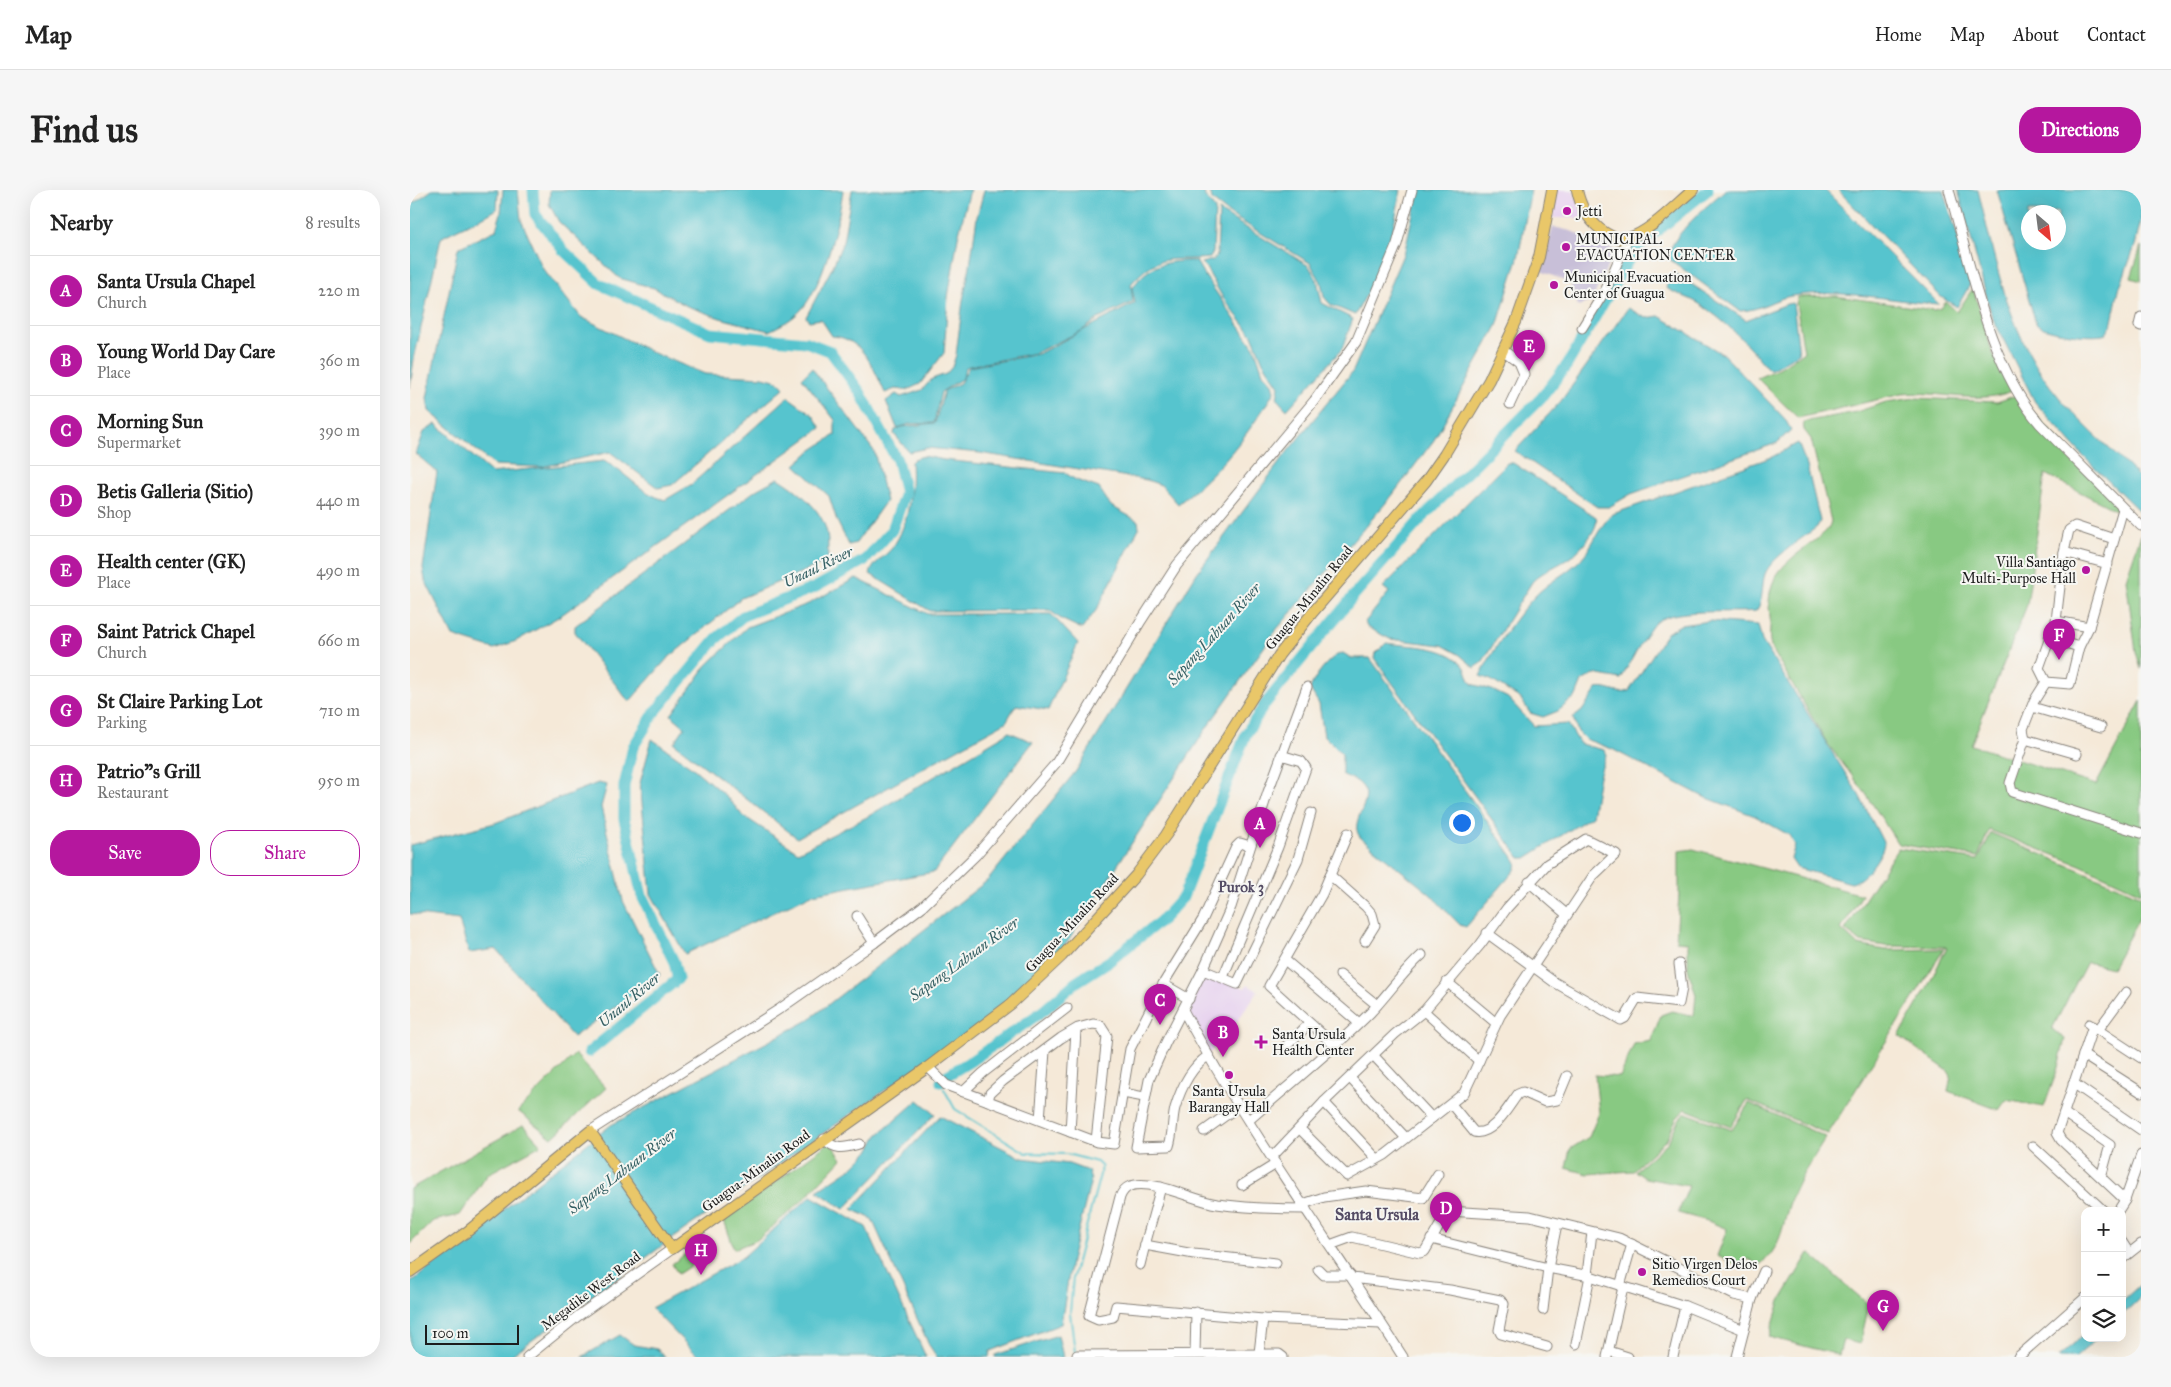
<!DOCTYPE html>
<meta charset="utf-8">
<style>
:root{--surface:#fff;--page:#f6f6f6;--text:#222;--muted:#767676;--line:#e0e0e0;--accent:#b5179e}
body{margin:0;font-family:"IM FELL Great Primer",serif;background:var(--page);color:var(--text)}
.controls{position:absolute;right:15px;bottom:15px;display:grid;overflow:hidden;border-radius:10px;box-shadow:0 5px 20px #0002}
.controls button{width:45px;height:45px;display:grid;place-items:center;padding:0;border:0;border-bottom:1px solid var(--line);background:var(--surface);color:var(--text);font:25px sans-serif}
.compass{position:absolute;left:1611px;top:15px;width:45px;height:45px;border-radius:50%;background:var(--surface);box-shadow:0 5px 20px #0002;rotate:152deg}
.scale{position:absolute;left:15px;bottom:12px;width:94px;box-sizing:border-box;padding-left:5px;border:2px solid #1c1c1c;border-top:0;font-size:14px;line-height:18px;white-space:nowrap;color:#1c1c1c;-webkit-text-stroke:4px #f6f6f2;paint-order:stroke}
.you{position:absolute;left:1051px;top:632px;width:18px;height:18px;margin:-12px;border:4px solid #fff;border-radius:50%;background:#1a73e8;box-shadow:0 0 0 8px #1a73e833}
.badge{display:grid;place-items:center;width:32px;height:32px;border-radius:50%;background:var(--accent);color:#fff;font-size:16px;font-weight:700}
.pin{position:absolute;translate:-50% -41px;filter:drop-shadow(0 1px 2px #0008)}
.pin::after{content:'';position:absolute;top:26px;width:18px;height:15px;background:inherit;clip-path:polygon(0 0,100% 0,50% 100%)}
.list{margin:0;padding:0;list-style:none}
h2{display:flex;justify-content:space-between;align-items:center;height:65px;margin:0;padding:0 20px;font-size:21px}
h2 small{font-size:16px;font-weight:400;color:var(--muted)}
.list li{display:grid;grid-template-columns:32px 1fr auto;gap:15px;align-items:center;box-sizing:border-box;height:70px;padding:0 20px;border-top:1px solid var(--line)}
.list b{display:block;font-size:19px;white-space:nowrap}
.list p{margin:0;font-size:16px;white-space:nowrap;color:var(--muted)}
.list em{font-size:16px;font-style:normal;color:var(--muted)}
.actions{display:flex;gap:10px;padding:15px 20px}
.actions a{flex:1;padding:11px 0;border:1px solid var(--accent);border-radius:20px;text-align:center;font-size:18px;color:var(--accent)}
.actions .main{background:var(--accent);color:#fff}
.icon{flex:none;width:28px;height:28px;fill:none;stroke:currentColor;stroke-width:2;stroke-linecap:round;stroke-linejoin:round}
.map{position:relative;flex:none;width:1731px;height:1167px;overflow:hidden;border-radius:20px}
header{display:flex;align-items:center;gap:30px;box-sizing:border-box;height:70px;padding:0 25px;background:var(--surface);border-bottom:1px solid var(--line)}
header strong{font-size:24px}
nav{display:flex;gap:28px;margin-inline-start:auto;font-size:18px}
.intro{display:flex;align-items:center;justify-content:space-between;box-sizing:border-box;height:120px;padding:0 30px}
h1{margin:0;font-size:35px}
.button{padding:12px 22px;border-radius:20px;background:var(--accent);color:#fff;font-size:18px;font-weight:700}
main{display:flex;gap:30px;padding:0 30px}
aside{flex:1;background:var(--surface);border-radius:20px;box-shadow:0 5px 20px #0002}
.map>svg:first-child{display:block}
.built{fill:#e7d2ef}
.industrial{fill:#c8bfd8}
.green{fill:#88c982;stroke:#52724f}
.water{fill:#57c4ce;stroke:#3a7075;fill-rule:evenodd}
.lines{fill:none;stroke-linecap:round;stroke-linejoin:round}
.stream{stroke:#57c4ce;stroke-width:2}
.river{stroke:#57c4ce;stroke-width:11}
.minor-casing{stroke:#88827a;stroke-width:11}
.major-casing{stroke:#88827a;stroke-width:12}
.minor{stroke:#fff;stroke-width:9}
.major{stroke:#e9c769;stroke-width:10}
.poi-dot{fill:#b5179e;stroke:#f6f6f2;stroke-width:2}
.labels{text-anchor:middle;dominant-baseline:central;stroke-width:4;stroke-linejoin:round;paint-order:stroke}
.poi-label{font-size:14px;fill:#1c1c1c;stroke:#f6f6f2;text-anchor:start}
.street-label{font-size:14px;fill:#1c1c1c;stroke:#f6f6f2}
.water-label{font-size:15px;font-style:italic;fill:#345f63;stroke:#f6f6f2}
.neighbourhood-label{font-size:15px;font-weight:bold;fill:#544c65;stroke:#f6f6f2}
.quarter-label{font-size:16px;font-weight:bold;fill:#544c65;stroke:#f6f6f2}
</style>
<header>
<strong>Map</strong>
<nav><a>Home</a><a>Map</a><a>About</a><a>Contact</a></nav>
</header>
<div class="intro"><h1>Find us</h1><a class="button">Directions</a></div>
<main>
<aside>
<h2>Nearby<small>8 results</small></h2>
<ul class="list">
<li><span class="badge">A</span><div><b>Santa Ursula Chapel</b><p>Church</p></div><em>220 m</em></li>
<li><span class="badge">B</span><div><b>Young World Day Care</b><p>Place</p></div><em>360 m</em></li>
<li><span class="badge">C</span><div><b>Morning Sun</b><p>Supermarket</p></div><em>390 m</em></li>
<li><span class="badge">D</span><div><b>Betis Galleria (Sitio)</b><p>Shop</p></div><em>440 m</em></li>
<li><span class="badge">E</span><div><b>Health center (GK)</b><p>Place</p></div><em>490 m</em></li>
<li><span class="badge">F</span><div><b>Saint Patrick Chapel</b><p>Church</p></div><em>660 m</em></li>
<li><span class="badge">G</span><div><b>St Claire Parking Lot</b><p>Parking</p></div><em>710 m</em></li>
<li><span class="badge">H</span><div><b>Patrio&quot;s Grill</b><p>Restaurant</p></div><em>950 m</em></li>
</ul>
<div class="actions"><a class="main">Save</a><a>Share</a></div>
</aside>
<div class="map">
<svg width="1731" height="1167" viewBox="0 0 1731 1167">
<rect width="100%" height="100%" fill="#f6f6f2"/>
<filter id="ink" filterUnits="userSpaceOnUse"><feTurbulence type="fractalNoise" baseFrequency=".02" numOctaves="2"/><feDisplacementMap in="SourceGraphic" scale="10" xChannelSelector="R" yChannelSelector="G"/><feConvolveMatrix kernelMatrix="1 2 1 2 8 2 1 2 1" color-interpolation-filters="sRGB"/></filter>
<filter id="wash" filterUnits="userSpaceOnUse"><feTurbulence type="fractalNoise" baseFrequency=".0096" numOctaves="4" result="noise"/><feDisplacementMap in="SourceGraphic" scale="20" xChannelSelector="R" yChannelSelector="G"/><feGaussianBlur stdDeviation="1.12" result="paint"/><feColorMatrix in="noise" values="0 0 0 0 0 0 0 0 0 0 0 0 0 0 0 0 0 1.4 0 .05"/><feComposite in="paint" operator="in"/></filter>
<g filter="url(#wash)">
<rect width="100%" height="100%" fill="#f5e9d8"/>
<g class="built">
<path d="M1147 0H1163L1174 28H1142Z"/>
<path d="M794 783 835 798 838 795 848 801 826 833 796 867 773 823Z"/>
</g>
<path class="industrial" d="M1143 37 1161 41 1205 60 1181 112 1168 116 1160 93 1131 81Z"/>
<g class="green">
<path d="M1731 56V91L1721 88Z"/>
<path d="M1563 98 1582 162 1604 200C1571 216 1528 200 1492 204L1388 228 1347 188 1366 180 1394 162 1386 113 1388 107 1426 106 1524 120 1531 118 1536 112 1547 122Z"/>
<path d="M1607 205 1710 316 1709 322 1635 284 1617 415 1561 555 1686 595 1731 511V703L1670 675 1579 640 1568 667 1488 654 1456 604 1417 553 1361 457C1358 446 1361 437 1360 426 1354 384 1378 371 1407 349 1414 343 1419 340 1421 331L1401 249 1394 240 1393 232 1446 222 1476 212 1505 208 1587 212Z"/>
<path d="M1731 344V479L1726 462 1716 389Z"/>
<path d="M1581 643 1731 706V725L1702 778 1677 772 1642 839 1655 849 1647 881 1634 917 1596 910 1589 920 1538 901 1541 886 1538 881 1489 846 1519 794 1537 757 1475 756 1451 752 1435 740 1488 658 1568 670Z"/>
<path d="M1283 659 1452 705 1431 739 1448 755 1475 760 1534 759 1418 944 1337 910 1321 937 1275 919 1266 929 1257 949 1222 981 1178 984 1156 978 1160 959 1179 947 1189 923 1185 885 1210 887 1224 854 1241 851 1251 825 1262 821 1284 826 1286 805 1278 779V752L1266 751 1269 704V661Z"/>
<path d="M165 864 196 898 142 948 108 921Z"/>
<path d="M1339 913 1416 947C1406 965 1393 982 1385 1000 1372 1026 1375 1058 1349 1075L1338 1069 1328 1075 1307 1066 1317 1039 1298 1031 1268 1023 1279 996 1235 988 1225 981 1258 952 1269 929 1276 923 1322 940Z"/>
<path d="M113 935 131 955 78 984 50 1025 23 1031 0 1054V999Z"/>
<path d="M420 952 432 969 392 1011 347 1050 324 1059 314 1030Z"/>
<path d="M1399 1063 1459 1115 1450 1154 1433 1150 1429 1165 1359 1147 1370 1111Z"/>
<path d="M275 1064 282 1075 268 1084 262 1074Z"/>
</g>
<g class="water">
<path d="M22 0H88L87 19C69 31 49 37 31 48L4 169 0 198V15Z"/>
<path d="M93 0H108L111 30 133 79 171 127 246 164 295 184 353 187 368 191 374 198 262 295 248 298 200 262 131 277 84 275 19 221 17 208 48 58 86 40 91 23Z"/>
<path d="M140 0H433C429 32 413 96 391 120 382 130 371 135 359 141L310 128 277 116 244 98 209 88 149 32 139 14Z"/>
<path d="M442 0H560L548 47 538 107 534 163 510 194 497 200 485 199 475 203C464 179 453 148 422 146L411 129 399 131 396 127 423 76 433 52Z"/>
<path d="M574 0H794L795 7 805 19 803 62 800 68C760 72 750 61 721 94L723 112 688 129 671 141 625 163 559 176 555 178 553 188 531 202 524 233 500 234 487 238 476 211 486 204 491 207 512 200 522 189 536 184 542 177 546 165 553 110 560 76 567 27Z"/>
<path d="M800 0H991L981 49 972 77 945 125 921 115 914 107 911 92 900 73 821 25 802 10Z"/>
<path d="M1008 0H1121L1108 68 1087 136 1024 250 981 307 867 439 798 536 647 768 572 833 274 1040 99 1167H0V1093L201 935 397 831 578 690 666 581 787 383 878 261 943 181 995 60Z"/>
<path d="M1315 0H1415L1529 114C1480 111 1430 98 1381 106 1363 109 1352 120 1330 121L1258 68C1260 46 1298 15 1315 0Z"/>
<path d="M1428 0H1534L1561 93 1547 117 1531 107Z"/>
<path d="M1548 0H1568C1584 66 1598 141 1640 196 1666 230 1701 259 1731 289V323L1673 266 1625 212 1582 127Z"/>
<path d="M1587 0H1731V30L1725 56 1709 99 1701 136 1696 144C1684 149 1635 142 1626 134ZM1618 22H1648V52H1618Z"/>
<path d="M809 21 899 76 907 90 912 113 943 129 932 159 877 220 867 209 869 196 853 172 842 145 813 108 796 78 791 73 803 70 807 65Z"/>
<path d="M786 71 793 83 845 159 853 183 862 193 864 202C838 245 808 283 768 314L751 295 737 290 570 263 517 258 499 262 484 244 485 240 492 237 525 233 534 201 550 193 559 177 628 164 725 113 722 99C737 74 759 70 786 71Z"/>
<path d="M1266 84 1336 130 1377 114 1383 113 1389 163 1362 179H1358C1337 153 1316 131 1288 113 1278 107 1266 104 1256 98L1259 90Z"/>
<path d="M1218 118 1236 128 1249 126 1314 165 1375 229 1381 240 1367 253 1221 304 1199 317H1187L1105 261 1151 211Z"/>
<path d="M402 178 464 261 476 311 446 353 439 355 427 331 419 306 385 275 402 260 425 245V230L392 188Z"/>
<path d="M378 207 403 225 411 238 150 426 106 451 84 459 43 446 15 390 13 378 27 282 6 264 14 242 26 234 82 283 194 271C216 282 231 304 255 310L282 294Z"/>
<path d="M1388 253 1397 276 1410 331 1407 337C1393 348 1361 368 1355 384 1351 396 1354 411 1346 421 1323 424 1258 416 1243 435 1231 451 1221 471 1211 489L1184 484 1172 491 1166 506 1148 521 1133 527 1120 523 1111 509 1081 490 1070 486C1083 460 1106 425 1127 404 1139 392 1155 384 1167 373 1183 359 1187 337 1203 324L1362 267Z"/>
<path d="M514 266 534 270 655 283 666 290 689 298 701 316 728 331 729 338 687 419 672 439 651 429 639 420 520 421 460 384C463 372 475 367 482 358 499 335 503 299 501 272L504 269Z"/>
<path d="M1097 273H1103L1186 327C1190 338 1171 359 1162 366 1149 376 1133 380 1122 392L1073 471 1065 478 1050 465 1032 455 980 449 957 437 955 432 979 402 973 397Z"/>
<path d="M368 288C388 300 412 319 417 343 419 352 417 362 418 371L331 408 257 469 219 512 165 442V436L346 300Z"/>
<path d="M446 388 518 424H641L668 453 638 520 606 515 596 532 387 648 264 553 275 537 261 525 297 475 337 437 398 414Z"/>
<path d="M1300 431 1348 435 1352 451 1449 605 1474 654C1472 666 1453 692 1441 693L1387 678 1381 669 1385 655 1379 645 1345 626 1292 606 1202 559 1175 549 1168 542 1163 528 1172 521 1187 499C1198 496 1207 506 1219 501L1257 443 1270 435Z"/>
<path d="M976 453C1001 457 1036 454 1054 476 1058 482 1058 489 1062 494L1082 500 1098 508 1124 536 1158 534 1170 554 1194 560 1196 565 1189 586 1182 626 1116 668H1110L964 468 965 464Z"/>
<path d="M933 463 941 468H960L1105 670 1107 674 1105 680 1056 737 1050 735 1020 704 950 647C937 629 968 610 950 594 946 589 938 588 932 584V564L914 546 909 514 900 499C904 487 920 465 933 463Z"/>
<path d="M599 542 623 552 524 682 402 704 275 764 241 704 230 593 242 549 283 578 318 608 332 625 388 662 457 627Z"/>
<path d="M188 593 197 595 191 617 213 711 250 785 163 847 86 759 59 763 49 730 0 724V655L85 633Z"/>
<path d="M508 910 525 924 434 1019 407 1001 443 977 459 961 468 945Z"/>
<path d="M530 926 612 968 659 974 678 981 681 990 661 1071 651 1134 580 1161 579 1167H527L519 1155 462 1029 442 1019Z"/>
<path d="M401 1006 456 1037 516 1167H289L241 1118 333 1067Z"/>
<path d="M1731 1094V1107L1712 1125V1111Z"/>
<path d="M1675 1144V1148H1688L1666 1167H1648Z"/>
<path d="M210 1145 224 1155 247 1159 256 1167H172Z"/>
<path d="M648 1145 653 1167H585V1165Z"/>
</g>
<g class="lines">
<path class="stream" d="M534 899 545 919 616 963 657 964 687 972 692 977 663 1087 660 1123 665 1162"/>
<g class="river">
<path d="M123 0 125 24 153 60 189 94 300 143 396 152 420 161 450 202 487 270 495 303 482 340 455 370 406 397 333 426 306 449 245 522 223 557 214 596V629L232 706 264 772 268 789 179 862"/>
<path d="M531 892 536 886 561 871 633 821 665 793 701 770 753 729 773 707 836 544 855 514 946 403 1011 329 1132 207 1157 175 1225 59 1298 0"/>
</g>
</g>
</g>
<g filter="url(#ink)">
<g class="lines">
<g class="minor-casing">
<g id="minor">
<path d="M1539 0C1561 75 1578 174 1630 234L1731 336"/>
<path d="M1731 127 1729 135 1731 136"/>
<path d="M1172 138 1196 99 1218 48"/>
<path d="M1094 161 1109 172 1114 184 1100 214"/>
<path d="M1698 374 1654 362 1659 340 1665 336 1704 349"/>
<path d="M1646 431 1679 437"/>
<path d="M1639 448 1669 457"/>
<path d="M1636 492 1624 511 1613 539 1615 549 1600 593 1602 602 1731 643"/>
<path d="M1636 492 1660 494 1669 457 1679 437 1713 319"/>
<path d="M1636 492 1629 478 1646 431 1654 362"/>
<path d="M1622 517 1691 537"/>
<path d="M1615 549 1667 564"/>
<path d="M920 685 956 717 962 724 965 735 955 751"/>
<path d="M1119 692 1156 724"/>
<path d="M447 726 464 753"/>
<path d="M1077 743 1144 792 1211 830 1215 828 1227 808 1269 813 1272 798 1269 774"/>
<path d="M876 771 949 833"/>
<path d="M793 780 821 717 858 602 897 497"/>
<path d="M930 785 967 815"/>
<path d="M813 787 868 657 896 578 891 571 871 565"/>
<path d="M1037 792 1086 833"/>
<path d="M753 794 779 809"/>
<path d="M773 820C838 941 920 1052 993 1167"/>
<path d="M1014 821 1069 871"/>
<path d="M1679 834 1731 868"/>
<path d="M1683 836 1647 943 1651 950 1715 1010"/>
<path d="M1688 840 1716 802"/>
<path d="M924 855 859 796 912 704 938 643"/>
<path d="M874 858 899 834"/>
<path d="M1673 865 1731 902"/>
<path d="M798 866C781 877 771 898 765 918 762 930 763 944 759 956L726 957 739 890 756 852 793 780 827 794 888 669 901 623"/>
<path d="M964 866 1022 928"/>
<path d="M518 877 536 895 687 952 704 954 720 859 753 794 793 729 826 657 830 653 840 656"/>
<path d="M940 888 996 948"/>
<path d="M1663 893 1731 940"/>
<path d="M553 902 573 883 657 818"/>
<path d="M713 903 734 907"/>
<path d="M578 911 580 903 593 891 651 848 668 838 683 834 690 835 697 846 686 951"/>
<path d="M914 912 967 969"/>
<path d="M1041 914 1064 942C1083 946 1098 917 1108 904L1113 902 1135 912 1147 910 1157 886"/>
<path d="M1654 923 1700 955 1691 987"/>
<path d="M630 930 635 861"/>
<path d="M839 930C880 894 923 860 961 822 979 803 993 782 1012 765"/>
<path d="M180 941 371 818 464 753 513 716 566 665 646 573 731 431 767 375 904 211 946 152 987 54 1002 0"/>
<path d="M794 941 830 915"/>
<path d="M660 942 666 840"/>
<path d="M414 949C426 961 434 958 449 954"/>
<path d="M1623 956 1694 1021"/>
<path d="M862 967 914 912 985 844 1014 821 1070 755 1097 718 1137 674 1176 649 1206 664 1183 686 1090 826 1054 903 975 965 937 986 890 939"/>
<path d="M832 995 866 974"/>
<path d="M751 997 735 1055 784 1064 866 1073"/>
<path d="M893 1014 914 1007 956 1001 1013 1008 1028 984"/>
<path d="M896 1019C867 1019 837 1018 807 1014 782 1010 745 989 720 996 715 998 712 1002 710 1007L679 1126 688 1130 703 1127 706 1116 853 1129 971 1134"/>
<path d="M1708 1021 1715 1010 1731 965"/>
<path d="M1021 1049 1138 1078 1180 1086 1275 1116 1334 1140"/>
<path d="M1712 1052 1719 1063"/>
<path d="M920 1055 942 1047 1010 1063 1015 1061 1038 1021 1120 1026 1209 1048 1324 1105 1342 1109"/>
<path d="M1712 1069 1731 1054"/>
<path d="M730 1075 735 1055"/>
<path d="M908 1079 914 1085H940"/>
<path d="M1177 1085 1182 1042"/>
<path d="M942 1088 1040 1100 1090 1110 1094 1114 1089 1140 1091 1144 1137 1157"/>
<path d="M1210 1096 1222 1054"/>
<path d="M1133 1120 1138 1078 1147 1034"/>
<path d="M1166 1154 1180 1086"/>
<path d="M1199 1161 1218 1167"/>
<path d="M849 1163 853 1129"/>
<path d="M785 1164 786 1122"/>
<path d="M667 1165 869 1164 873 1167"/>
<path d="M117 1167 168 1126 262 1059"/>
<path d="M1197 1167 1213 1097"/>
<path d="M1263 1167 1275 1116"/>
<path d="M1327 1167 1342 1109 1354 1081"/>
<path d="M1608 1167 1675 1108"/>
</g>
</g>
<g class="major-casing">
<g id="major">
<path d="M1167 0C1170 15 1178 29 1190 39 1198 45 1208 51 1218 48 1239 43 1266 14 1283 0"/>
<path d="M0 1082 58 1041 180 941 262 1059 518 877 601 814 652 766 726 685 756 645 869 465 903 422 1016 291 1034 265 1079 190 1106 132 1129 67 1142 0"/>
</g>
</g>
<use href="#minor" class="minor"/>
<use href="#major" class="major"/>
</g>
</g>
<g class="poi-dot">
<circle cx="1157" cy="21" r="5"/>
<circle cx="1156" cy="57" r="5"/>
<circle cx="1144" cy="95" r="5"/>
<circle cx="1676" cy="380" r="5"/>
<path d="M848.5 844.5h5v5h5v5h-5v5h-5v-5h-5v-5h5z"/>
<circle cx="819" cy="885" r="5"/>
<circle cx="1232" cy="1082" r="5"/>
</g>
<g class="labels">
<g class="poi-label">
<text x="1167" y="21">Jetti</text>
<text x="1166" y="49">MUNICIPAL<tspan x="1166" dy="16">EVACUATION CENTER</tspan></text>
<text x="1154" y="87">Municipal Evacuation<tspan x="1154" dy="16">Center of Guagua</tspan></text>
<text x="1666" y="372" text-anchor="end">Villa Santiago<tspan x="1666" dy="16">Multi-Purpose Hall</tspan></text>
<text x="862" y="844">Santa Ursula<tspan x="862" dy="16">Health Center</tspan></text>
<text x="819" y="901" text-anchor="middle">Santa Ursula<tspan x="819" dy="16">Barangay Hall</tspan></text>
<text x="1242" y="1074">Sitio Virgen Delos<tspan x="1242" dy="16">Remedios Court</tspan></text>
</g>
<g class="street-label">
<text transform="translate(899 408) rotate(-51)">Guagua-Minalin Road</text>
<text transform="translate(662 733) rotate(-47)">Guagua-Minalin Road</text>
<text transform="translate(346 981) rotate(-36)">Guagua-Minalin Road</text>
<text transform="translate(181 1101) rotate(-37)">Megadike West Road</text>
</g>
<g class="water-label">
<text transform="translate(408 377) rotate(-26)">Unaul River</text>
<text transform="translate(804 444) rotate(-48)">Sapang Labuan River</text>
<text transform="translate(554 769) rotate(-36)">Sapang Labuan River</text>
<text transform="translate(219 810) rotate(-40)">Unaul River</text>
<text transform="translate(212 981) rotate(-37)">Sapang Labuan River</text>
</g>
<g class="neighbourhood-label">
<text x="831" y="697">Purok 3</text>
</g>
<g class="quarter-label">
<text x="967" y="1024">Santa Ursula</text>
</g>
</g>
</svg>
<div class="controls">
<button>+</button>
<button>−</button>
<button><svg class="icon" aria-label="layers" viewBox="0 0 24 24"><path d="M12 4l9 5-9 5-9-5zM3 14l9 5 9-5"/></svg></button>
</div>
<svg class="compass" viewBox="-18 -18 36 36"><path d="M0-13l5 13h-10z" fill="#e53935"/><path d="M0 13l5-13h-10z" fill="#767676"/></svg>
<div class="scale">100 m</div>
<div class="you"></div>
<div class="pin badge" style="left:850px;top:658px">A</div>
<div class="pin badge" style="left:813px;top:867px">B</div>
<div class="pin badge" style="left:750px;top:835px">C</div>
<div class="pin badge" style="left:1036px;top:1043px">D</div>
<div class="pin badge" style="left:1119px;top:181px">E</div>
<div class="pin badge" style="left:1649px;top:470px">F</div>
<div class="pin badge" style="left:1473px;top:1141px">G</div>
<div class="pin badge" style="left:291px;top:1085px">H</div>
</div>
</main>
